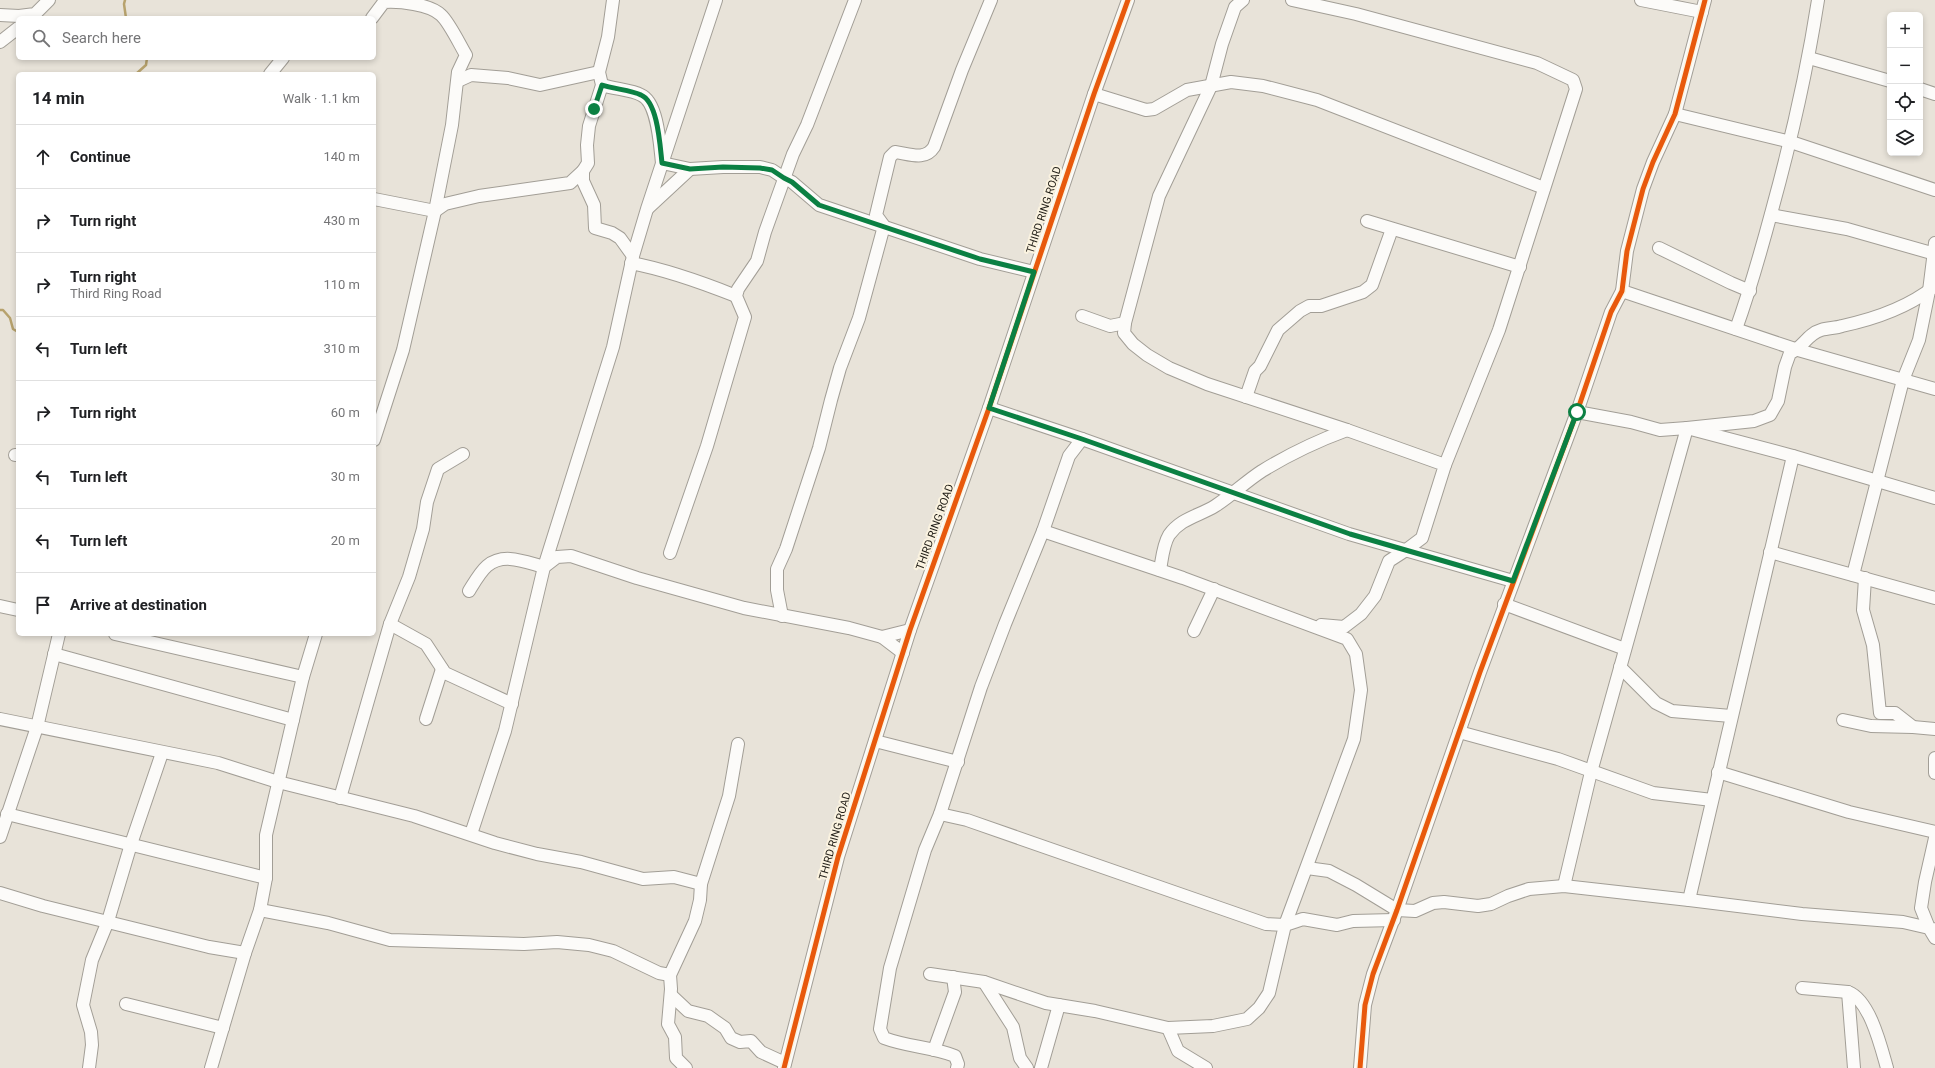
<!DOCTYPE html>
<meta charset="utf-8">
<style>
:root{--surface:#fff;--page:#f6f6f6;--text:#202124;--muted:#757577;--line:#e0e0e0}
body{margin:0;font-family:Roboto,sans-serif;background:var(--page);color:var(--text)}
.controls{position:absolute;right:12px;top:12px;display:grid;overflow:hidden;border-radius:6px;box-shadow:0 2px 6px #0003}
.controls button{width:36px;height:36px;display:grid;place-items:center;padding:0;border:0;border-bottom:1px solid var(--line);background:var(--surface);color:var(--text);font:20px sans-serif}
.stop{position:absolute;width:12px;height:12px;margin:-9px;border:3px solid #0b8043;border-radius:50%;background:#fff}
.stop.end{background:#0b8043;border-color:#fff;box-shadow:0 1px 4px #0008}
.list{margin:0;padding:0;list-style:none}
h2{display:flex;justify-content:space-between;align-items:center;height:52px;margin:0;padding:0 16px;font-size:17px}
h2 small{font-size:13px;font-weight:400;color:var(--muted)}
.list li{display:grid;grid-template-columns:26px 1fr auto;gap:12px;align-items:center;box-sizing:border-box;height:64px;padding:0 16px;border-top:1px solid var(--line)}
.list b{display:block;font-size:15px;white-space:nowrap}
.list p{margin:0;font-size:13px;white-space:nowrap;color:var(--muted)}
.list em{font-size:13px;font-style:normal;color:var(--muted)}
.icon{flex:none;width:22px;height:22px;fill:none;stroke:currentColor;stroke-width:2;stroke-linecap:round;stroke-linejoin:round}
.map{position:relative;flex:none;width:1935px;height:1068px;overflow:hidden}
.search{position:absolute;background:var(--surface);box-shadow:0 2px 6px #0003;left:16px;top:16px;width:360px;height:44px;display:flex;align-items:center;gap:10px;box-sizing:border-box;padding:0 14px;border-radius:6px;color:var(--muted);font-size:15px}
.panel{position:absolute;background:var(--surface);box-shadow:0 2px 6px #0003;left:16px;top:72px;width:360px;height:564px;border-radius:6px}
.map>svg:first-child{display:block}
.lines{fill:none;stroke-linecap:round;stroke-linejoin:round}
.stream{stroke:#b7a26d;stroke-width:2.5}
.minor-casing{stroke:#a29e96;stroke-width:14}
.minor{stroke:#fcfbf9;stroke-width:12}
.cycleway-casing{stroke:#fbf3e0;stroke-width:8}
.cycleway{stroke:#e8590c;stroke-width:5}
.route{stroke:#0b8043;stroke-width:5}
.labels{text-anchor:middle;dominant-baseline:central;stroke-width:4;stroke-linejoin:round;paint-order:stroke}
.street-label{font-size:11px;fill:#211e17;stroke:#fbf3e0}
</style>
<div class="map">
<svg width="1935" height="1068" viewBox="0 0 1935 1068">
<rect width="100%" height="100%" fill="#e8e3d9"/>
<g class="lines">
<g class="stream">
<path d="M125 0 124 4 126 18"/>
<path d="M136 74 146 65 147 58"/>
<path d="M0 310H3L10 318 13 329 18 332"/>
</g>
<g class="minor-casing">
<g id="minor">
<path d="M613 0 608 37 599 72 602 85 589 126 587 145 588 163 583 171V181L594 205 595 228 612 233 620 238 633 256"/>
<path d="M1243 0 1235 7 1222 44 1211 86 1159 196 1125 323 1124 333 1133 344 1147 355 1169 368 1207 384 1347 430 1445 465 1422 538 1406 550 1389 561 1375 596 1361 614 1344 627 1321 625"/>
<path d="M1292 0 1356 14 1537 63 1573 80 1576 89 1499 330 1445 465"/>
<path d="M1641 0 1702 12"/>
<path d="M0 15 19 16 35 14 49 0"/>
<path d="M372 18 384 2C399 1 430 4 441 15 449 22 460 45 466 55L458 72 452 125 435 211 403 350 374 440"/>
<path d="M0 42 18 28"/>
<path d="M1809 58 1890 81"/>
<path d="M270 74 283 58"/>
<path d="M458 81 471 75 508 78 540 85 599 72"/>
<path d="M602 85C614 89 632 90 641 95 658 102 660 146 662 163L690 169 723 167H760L772 170 784 178 792 182 819 205 980 259 1034 272"/>
<path d="M1920 89 1935 94"/>
<path d="M1094 94 1146 110 1154 109 1187 90 1231 82 1263 86 1317 100 1544 188"/>
<path d="M1675 114 1791 142 1935 190"/>
<path d="M374 199 435 211 445 204 479 196 570 183 583 171"/>
<path d="M648 208 690 169"/>
<path d="M1771 215 1847 229 1935 254"/>
<path d="M1367 221 1520 267"/>
<path d="M1659 248 1731 283 1750 291"/>
<path d="M631 263C668 270 701 282 736 296"/>
<path d="M1622 291 1798 350 1935 389"/>
<path d="M1082 316 1110 326 1125 323"/>
<path d="M1736 329C1750 290 1761 251 1772 210 1791 141 1807 71 1818 0"/>
<path d="M1246 397 1255 371 1260 366 1278 330 1300 311 1309 306H1321L1363 292 1372 285 1392 229"/>
<path d="M989 408 1082 439 1349 534 1513 581"/>
<path d="M1577 412 1631 422 1660 430 1687 428 1793 456 1935 498"/>
<path d="M15 455H18"/>
<path d="M1770 552 1935 598"/>
<path d="M670 553 707 446 745 317 736 296 738 289 757 261 765 232 793 154 807 125 855 0"/>
<path d="M1160 570C1162 559 1163 545 1169 535 1181 518 1199 516 1215 506 1231 496 1245 482 1262 471 1288 455 1317 441 1347 430"/>
<path d="M1853 575 1903 380 1919 340 1929 291 1935 243"/>
<path d="M1865 578 1863 610 1873 645 1880 713H1895L1913 727 1935 729"/>
<path d="M469 591C474 583 480 572 487 566 504 552 525 562 544 567L557 557 571 556 637 578 744 608 849 628 882 637 903 653"/>
<path d="M1504 604 1625 649"/>
<path d="M0 606 18 610"/>
<path d="M782 616 777 590V569L786 549 819 448 831 400 840 368 859 318 884 226 876 215 890 157 895 152C910 154 925 161 934 147L962 70 991 0"/>
<path d="M390 624 426 644 445 673 512 704"/>
<path d="M1194 631 1214 589"/>
<path d="M115 634 303 677"/>
<path d="M882 637 910 630"/>
<path d="M54 654 293 720"/>
<path d="M1620 667 1656 703 1672 711 1731 716"/>
<path d="M0 719 218 763 278 782 414 816 495 843 537 854 581 862 643 879 674 877 701 884"/>
<path d="M426 719 442 669"/>
<path d="M1843 720 1871 726 1913 727"/>
<path d="M1459 732 1558 759 1653 793 1712 800"/>
<path d="M875 741 958 762"/>
<path d="M1935 758V773"/>
<path d="M1718 772 1849 812 1935 832"/>
<path d="M340 798 390 624 409 577 423 529 427 502 438 469 463 454"/>
<path d="M7 814 266 878"/>
<path d="M940 814 967 820 1266 924 1285 925 1354 739 1361 690 1356 654 1347 639 1183 578 1043 531"/>
<path d="M471 834 505 731 544 567 613 347 633 256 647 209 716 0"/>
<path d="M0 837 37 727 59 634"/>
<path d="M1307 868 1329 871 1356 885 1397 910 1415 911 1433 903 1444 902 1478 906 1491 904 1508 896 1529 889 1564 886 1689 900 1802 914 1903 922 1929 928 1935 938"/>
<path d="M1564 886 1591 772 1687 428 1754 421 1770 415 1778 401 1785 367 1790 353C1803 348 1807 334 1821 330 1828 328 1836 328 1842 326 1875 319 1909 307 1935 286"/>
<path d="M0 893 43 906 209 947 245 953 260 910 266 878V835L303 677 316 634"/>
<path d="M1689 900 1793 456"/>
<path d="M260 910 328 923 390 940 524 944 557 942 589 945 613 951 659 973 670 975"/>
<path d="M1933 929 1929 928 1921 908 1925 882 1935 838"/>
<path d="M930 974 984 982 1046 1003 1095 1011 1168 1028 1213 1026 1247 1019 1259 1008 1269 993 1285 925 1303 919 1337 925 1353 921 1394 920"/>
<path d="M984 982 1013 1027 1020 1058 1027 1068"/>
<path d="M1802 988 1848 992C1870 1000 1881 1047 1887 1068"/>
<path d="M1848 992 1854 1068"/>
<path d="M671 995 688 1011 708 1016 725 1028 731 1038 740 1042 751 1041 761 1052 785 1063"/>
<path d="M126 1004 223 1028"/>
<path d="M1168 1028 1178 1051 1206 1068"/>
<path d="M934 1050 955 992 953 977"/>
<path d="M89 1068 92 1045 91 1032 83 1005 92 960 108 921 131 844 162 753"/>
<path d="M211 1068 245 953"/>
<path d="M686 1068 676 1058 675 1037 668 1024 671 989 670 975 695 921 700 900 701 884 729 796 738 744"/>
<path d="M784 1068 838 857 910 630 989 408 1094 94 1128 0"/>
<path d="M957 1068 958 1064 955 1056C932 1047 908 1047 884 1038L880 1029 890 968 925 850 940 814 981 687 1005 624 1043 531 1069 456 1082 439"/>
<path d="M1041 1068 1059 1005"/>
<path d="M1360 1068 1365 1005 1373 974 1397 910 1480 672 1577 412 1611 312 1622 291 1627 251 1643 189 1653 162 1675 114 1705 0"/>
</g>
</g>
<use href="#minor" class="minor"/>
<g class="cycleway-casing">
<g id="cycleway">
<path d="M784 1068 838 857 910 630 989 408 1094 94 1128 0"/>
<path d="M1360 1068 1365 1005 1373 974 1397 910 1480 672 1577 412 1611 312 1622 291 1627 251 1643 189 1653 162 1675 114 1705 0"/>
</g>
</g>
<use href="#cycleway" class="cycleway"/>
</g>
<g class="lines">
<path class="route" d="M594 109 602 85C613 89 632 90 641 95 658 102 660 146 662 163L690 169 723 167 760 168 772 170 784 178 792 182 819 205 980 259 1034 272 989 408 1082 439 1350 534 1513 581 1577 412"/>
</g>
<g class="labels">
<g class="street-label">
<text transform="translate(1044 210) rotate(-72)">THIRD RING ROAD</text>
<text transform="translate(935 527) rotate(-70)">THIRD RING ROAD</text>
<text transform="translate(835 836) rotate(-74)">THIRD RING ROAD</text>
</g>
</g>
</svg>
<div class="controls">
<button>+</button>
<button>−</button>
<button><svg class="icon" aria-label="locate" viewBox="0 0 24 24"><circle cx="12" cy="12" r="6"/><path d="M12 2v4M12 18v4M2 12h4M18 12h4"/></svg></button>
<button><svg class="icon" aria-label="layers" viewBox="0 0 24 24"><path d="M12 4l9 5-9 5-9-5zM3 14l9 5 9-5"/></svg></button>
</div>
<div class="stop" style="left:1577px;top:412px"></div>
<div class="stop end" style="left:594px;top:109px"></div>
<div class="search"><svg class="icon" aria-label="search" viewBox="0 0 24 24"><circle cx="10" cy="10" r="6"/><path d="M15 15l6 6"/></svg>Search here</div>
<section class="panel">
<h2>14 min<small>Walk · 1.1 km</small></h2>
<ul class="list">
<li><svg class="icon" aria-label="ahead" viewBox="0 0 24 24"><path d="M12 20V5M6 11l6-6 6 6"/></svg><div><b>Continue</b></div><em>140 m</em></li>
<li><svg class="icon" aria-label="right" viewBox="0 0 24 24"><path d="M7 20v-9h11M14 6l5 5-5 5"/></svg><div><b>Turn right</b></div><em>430 m</em></li>
<li><svg class="icon" aria-label="right" viewBox="0 0 24 24"><path d="M7 20v-9h11M14 6l5 5-5 5"/></svg><div><b>Turn right</b><p>Third Ring Road</p></div><em>110 m</em></li>
<li><svg class="icon" aria-label="left" viewBox="0 0 24 24"><path d="M17 20v-9H6M10 6l-5 5 5 5"/></svg><div><b>Turn left</b></div><em>310 m</em></li>
<li><svg class="icon" aria-label="right" viewBox="0 0 24 24"><path d="M7 20v-9h11M14 6l5 5-5 5"/></svg><div><b>Turn right</b></div><em>60 m</em></li>
<li><svg class="icon" aria-label="left" viewBox="0 0 24 24"><path d="M17 20v-9H6M10 6l-5 5 5 5"/></svg><div><b>Turn left</b></div><em>30 m</em></li>
<li><svg class="icon" aria-label="left" viewBox="0 0 24 24"><path d="M17 20v-9H6M10 6l-5 5 5 5"/></svg><div><b>Turn left</b></div><em>20 m</em></li>
<li><svg class="icon" aria-label="arrive" viewBox="0 0 24 24"><path d="M6 21V4h12l-3 4 3 4H6"/></svg><div><b>Arrive at destination</b></div></li>
</ul>
</section>
</div>
